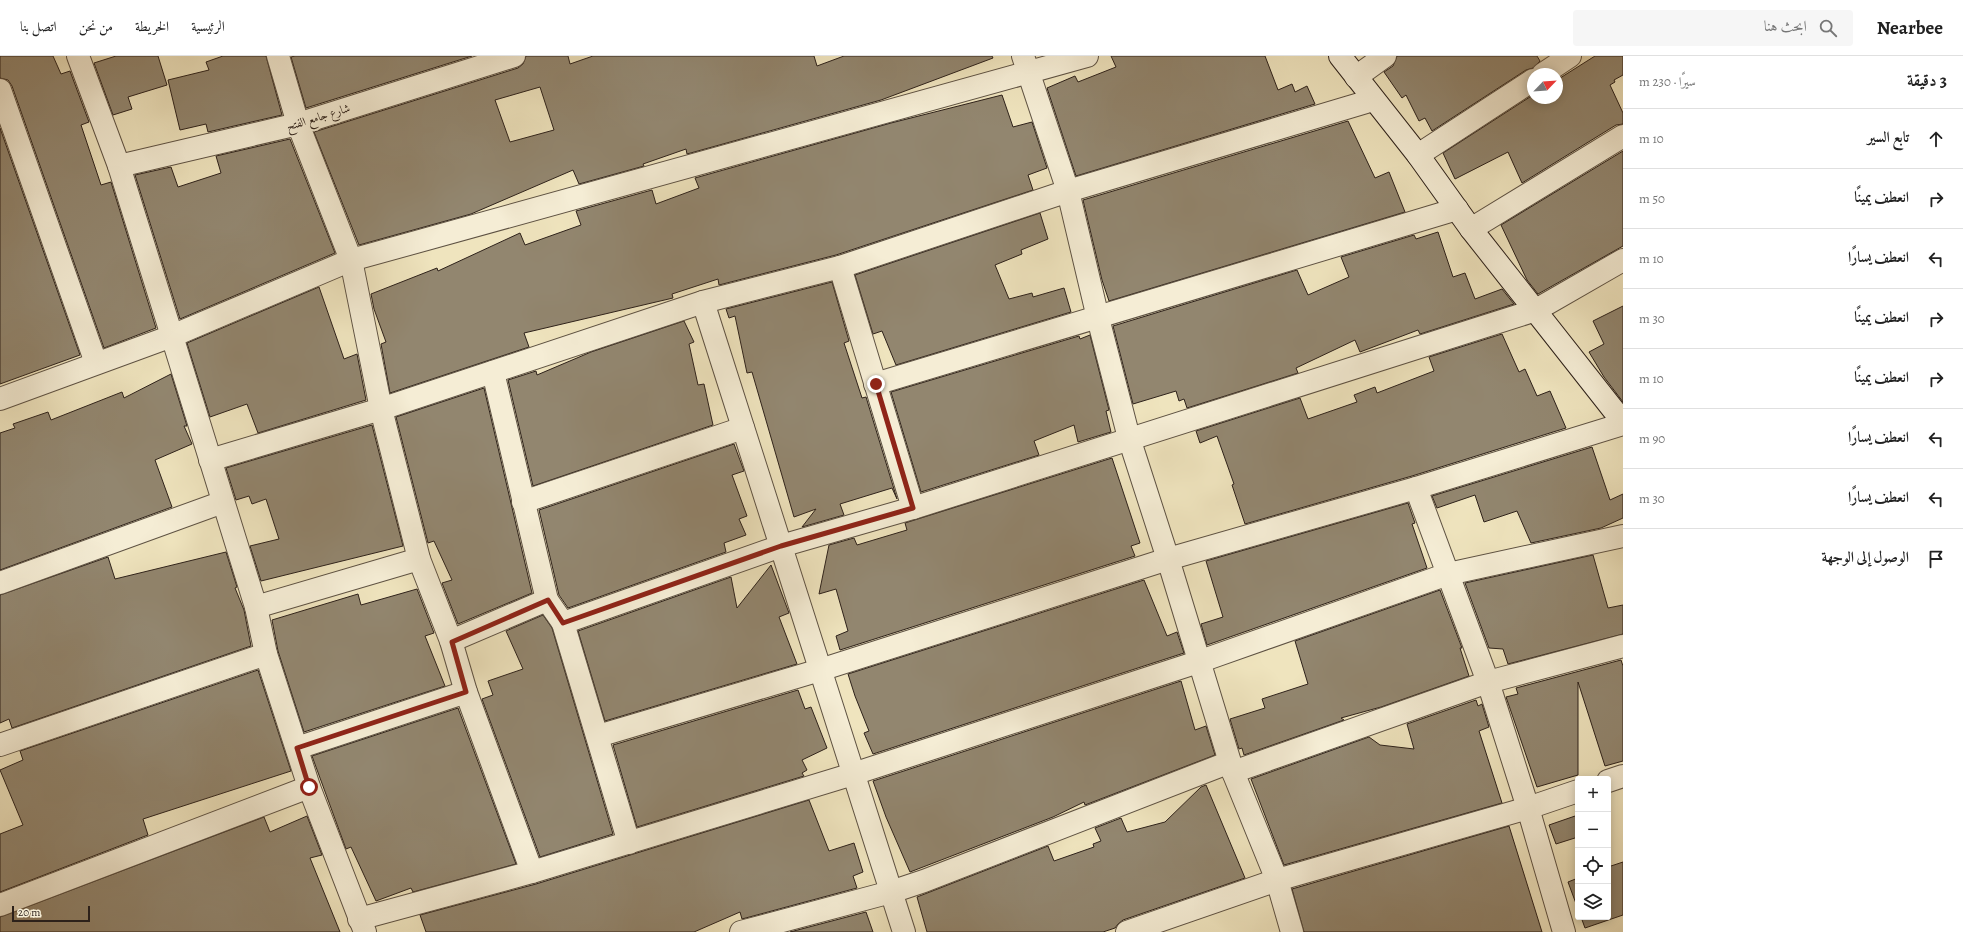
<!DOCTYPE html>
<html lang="ar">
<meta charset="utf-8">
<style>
:root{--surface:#fff;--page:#f6f6f6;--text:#222;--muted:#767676;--line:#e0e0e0}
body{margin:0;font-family:Alegreya,Amiri,serif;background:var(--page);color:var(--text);direction:rtl}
.controls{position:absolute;right:12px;bottom:12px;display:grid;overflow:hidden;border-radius:4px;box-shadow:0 2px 10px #0003}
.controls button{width:36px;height:36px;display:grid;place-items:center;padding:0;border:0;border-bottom:1px solid var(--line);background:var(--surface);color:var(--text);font:20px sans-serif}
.compass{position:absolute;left:1527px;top:12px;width:36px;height:36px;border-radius:50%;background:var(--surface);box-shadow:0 2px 10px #0003;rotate:65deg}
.scale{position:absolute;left:12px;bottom:10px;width:78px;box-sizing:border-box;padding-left:4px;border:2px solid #2d211a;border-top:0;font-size:11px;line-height:14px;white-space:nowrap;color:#2d211a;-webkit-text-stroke:3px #f5edd5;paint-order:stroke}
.stop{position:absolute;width:12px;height:12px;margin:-9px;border:3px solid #8f2418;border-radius:50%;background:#fff}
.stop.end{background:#8f2418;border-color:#fff;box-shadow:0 1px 4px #0008}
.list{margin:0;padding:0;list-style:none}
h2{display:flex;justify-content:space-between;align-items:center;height:52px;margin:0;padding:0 16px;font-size:17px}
h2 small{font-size:13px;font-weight:400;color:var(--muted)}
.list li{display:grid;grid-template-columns:26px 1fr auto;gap:12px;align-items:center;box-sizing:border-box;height:60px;padding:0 16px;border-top:1px solid var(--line)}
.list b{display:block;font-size:15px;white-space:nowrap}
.list em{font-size:13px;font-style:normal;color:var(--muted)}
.icon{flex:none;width:22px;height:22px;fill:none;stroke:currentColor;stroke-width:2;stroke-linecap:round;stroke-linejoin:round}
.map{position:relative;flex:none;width:1623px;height:876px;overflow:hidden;direction:ltr}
header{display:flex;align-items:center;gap:24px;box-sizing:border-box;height:56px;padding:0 20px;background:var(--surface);border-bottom:1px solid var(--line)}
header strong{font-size:19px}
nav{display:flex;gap:22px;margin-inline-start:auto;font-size:14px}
.search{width:280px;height:36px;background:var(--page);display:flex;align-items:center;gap:10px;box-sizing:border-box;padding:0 14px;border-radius:4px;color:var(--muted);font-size:15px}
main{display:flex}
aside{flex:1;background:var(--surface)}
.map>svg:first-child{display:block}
.building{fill:#92866f;stroke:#2d211a;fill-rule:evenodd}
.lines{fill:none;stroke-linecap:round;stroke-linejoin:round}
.street-casing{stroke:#5e5243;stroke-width:24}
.secondary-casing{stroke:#2d211a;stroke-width:24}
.street{stroke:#f5edd5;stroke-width:22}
.secondary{stroke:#f5edd5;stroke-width:22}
.route{stroke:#8f2418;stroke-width:5}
.labels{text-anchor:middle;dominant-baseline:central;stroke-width:4;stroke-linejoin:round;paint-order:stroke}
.street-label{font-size:12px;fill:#2d211a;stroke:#f5edd5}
</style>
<header>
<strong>Nearbee</strong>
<div class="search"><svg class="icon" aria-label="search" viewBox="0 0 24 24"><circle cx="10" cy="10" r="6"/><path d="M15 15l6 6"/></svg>ابحث هنا</div>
<nav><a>الرئيسية</a><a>الخريطة</a><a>من نحن</a><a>اتصل بنا</a></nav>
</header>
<main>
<aside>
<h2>3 دقيقة<small>سيرًا · 230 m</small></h2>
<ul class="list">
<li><svg class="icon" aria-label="ahead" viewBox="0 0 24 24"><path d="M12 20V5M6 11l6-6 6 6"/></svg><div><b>تابع السير</b></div><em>10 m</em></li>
<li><svg class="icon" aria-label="right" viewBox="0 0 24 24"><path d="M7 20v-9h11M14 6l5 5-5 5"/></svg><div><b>انعطف يمينًا</b></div><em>50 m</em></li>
<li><svg class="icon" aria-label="left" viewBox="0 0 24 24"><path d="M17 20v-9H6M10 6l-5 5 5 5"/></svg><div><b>انعطف يسارًا</b></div><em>10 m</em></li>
<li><svg class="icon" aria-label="right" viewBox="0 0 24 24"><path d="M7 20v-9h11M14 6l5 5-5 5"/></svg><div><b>انعطف يمينًا</b></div><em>30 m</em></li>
<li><svg class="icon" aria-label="right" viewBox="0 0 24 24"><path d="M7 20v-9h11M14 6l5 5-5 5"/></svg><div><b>انعطف يمينًا</b></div><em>10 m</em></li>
<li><svg class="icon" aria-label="left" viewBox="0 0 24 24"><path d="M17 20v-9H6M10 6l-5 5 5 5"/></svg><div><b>انعطف يسارًا</b></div><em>90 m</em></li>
<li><svg class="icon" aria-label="left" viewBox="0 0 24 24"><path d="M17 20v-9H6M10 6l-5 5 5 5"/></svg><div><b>انعطف يسارًا</b></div><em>30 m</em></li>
<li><svg class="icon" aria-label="arrive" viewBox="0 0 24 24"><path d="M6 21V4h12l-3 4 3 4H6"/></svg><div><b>الوصول إلى الوجهة</b></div></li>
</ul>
</aside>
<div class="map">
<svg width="1623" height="876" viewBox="0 0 1623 876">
<rect width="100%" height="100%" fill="#efe4be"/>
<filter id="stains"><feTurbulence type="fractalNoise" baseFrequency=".005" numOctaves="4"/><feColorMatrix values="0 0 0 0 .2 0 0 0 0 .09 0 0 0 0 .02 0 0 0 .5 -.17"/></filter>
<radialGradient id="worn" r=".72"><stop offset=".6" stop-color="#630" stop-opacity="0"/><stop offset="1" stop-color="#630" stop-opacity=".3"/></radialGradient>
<g class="building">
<path d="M0 0H53L61 18 70 15 89 66 81 69 101 129 111 126 156 272 104 292 12 30 8 24 0 22Z"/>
<path d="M116 0H158L167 29 128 41 132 53 113 59 94 7Z"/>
<path d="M223 0H266L282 59 208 76 206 68 180 74 168 24 209 14 206 6Z"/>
<path d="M295 0H472L306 52 291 1Z"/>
<path d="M526 0H568L570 8 593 0H814L817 10 844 0H992L993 2 881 44 687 98 686 93 643 108 644 110 579 128 573 114 471 158 359 189 314 76 518 12 523 8ZM540 31 554 74 510 86 495 44Z"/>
<path d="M1111 0H1265L1278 34 1292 28 1295 36 1307 30 1315 48 1076 120 1047 32 1075 20 1078 26 1116 11Z"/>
<path d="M1397 0H1537L1540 5 1533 12 1526 14 1432 75 1425 62 1419 65 1406 39 1402 42 1384 16 1393 10Z"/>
<path d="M1595 0H1623V19L1614 24 1615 26 1610 29 1623 57V68L1616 69 1522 127 1508 96 1455 123 1443 97 1533 39V42H1557V24Z"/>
<path d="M1002 39 1013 71 1032 66 1047 112 1028 119 1033 134 836 199 719 229 718 223 672 238 673 242 524 277 529 291 390 337 381 288 386 286 374 253 371 238 437 212 438 215 520 177 525 189 581 169 576 155 652 134 656 148 699 132 695 122 891 67Z"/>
<path d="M1348 65 1375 122 1389 116 1405 156 1109 245 1102 224 1083 144Z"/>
<path d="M0 72 80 299 0 328Z"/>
<path d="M290 83 335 197 180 263 135 119 171 111 178 131 221 117 216 100Z"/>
<path d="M1623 95V190L1538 238 1527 224 1501 169Z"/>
<path d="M1040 157 1048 183 1021 194 1022 198 995 209 1009 243 1032 237 1033 241 1064 232 1071 256 896 309 882 275 873 278 855 219Z"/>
<path d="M1438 176 1453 221 1465 217 1475 243 1502 233 1514 248 1420 278 1418 274 1360 296 1355 284 1296 312 1298 317 1187 352 1184 343 1179 345 1176 335 1133 348 1113 270 1297 214 1308 239 1349 221 1341 201 1414 179 1416 183Z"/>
<path d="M832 226 849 285 844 287 862 342 866 341 897 443 892 432 840 448 844 459 802 471 816 453 794 461 752 316 747 317 735 260 729 262 726 253Z"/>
<path d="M319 231 344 303 357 298 366 344 258 377 247 348 210 361 187 287Z"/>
<path d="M1623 250V346L1604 321 1589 296 1604 288 1593 265Z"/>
<path d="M684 265 694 286 689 288 698 329 704 328 713 369 533 430 508 324 536 315 537 319 591 296Z"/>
<path d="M1502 278 1519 316 1525 313 1537 340 1550 335 1566 372 1412 420 1245 468 1232 429 1234 428 1217 380 1200 387 1196 375 1300 342 1308 363 1357 346 1354 339 1375 331 1377 337 1434 315 1429 301Z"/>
<path d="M1090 279 1109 354 1106 355 1111 376 1078 386 1074 369 1034 385 1039 399 921 436 891 336 1079 280 1080 283Z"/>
<path d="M171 318 187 370H184L192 388 155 404 172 451 0 514V377L15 372 13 368 48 356 51 364 122 336 124 342Z"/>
<path d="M484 332 532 537 458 568 442 527 452 524 434 485 428 487 396 361Z"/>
<path d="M372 369 403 490 261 525 250 490 279 483 266 443 252 448 249 440 236 444 226 412Z"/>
<path d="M734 388 744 415 732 419 747 460 739 463 746 479 724 487 726 496 568 552 559 539 539 454Z"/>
<path d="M1592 391 1610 444 1623 438V462L1601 472 1531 487 1517 455 1484 466 1475 439 1437 452 1432 440Z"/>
<path d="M1112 402 1140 487 1131 490 1135 500 840 594 836 580 848 575 836 533 819 538 829 489 854 482 857 489 907 474 905 467Z"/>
<path d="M1408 447 1415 467 1412 468 1427 512 1207 589 1201 568 1223 561 1206 505Z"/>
<path d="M226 496 237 531 235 532 244 554 251 590 12 672 9 663 0 667V539L108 501 115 523Z"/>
<path d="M1593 499 1608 552 1623 549V578L1508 608 1503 593 1489 592 1465 527Z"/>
<path d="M771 509 789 557 779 561 797 608 605 665 578 575 731 521 737 552Z"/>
<path d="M1144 524 1167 580 1177 576 1184 597 873 698 864 677 869 675 855 640 848 618Z"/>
<path d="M417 533 434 577 425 580 445 630 304 676 278 595 272 564 358 538 361 549Z"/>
<path d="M1440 534 1462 592H1460L1469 620 1381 651 1341 662 1344 664 1244 699 1242 692 1239 693 1230 663 1265 652 1262 643 1308 628 1295 585Z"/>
<path d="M543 559 552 572 613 778 540 801 482 643 493 639 488 625 523 613 506 575Z"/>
<path d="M1621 604 1623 610V705L1605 710 1578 626V719L1537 731 1506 641 1518 638 1516 632Z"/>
<path d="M258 614 291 715 143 763 148 779 0 836V778L23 769 0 714 23 704 20 695Z"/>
<path d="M1181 625 1195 674 1206 670 1215 699 1085 749 1084 746 1053 761 910 816 886 761 873 725Z"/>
<path d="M798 634 805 653 811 651 827 692 802 704 807 714 802 717 804 720 637 771 613 689Z"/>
<path d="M1476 644 1478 650 1482 648 1489 671 1479 675 1502 747 1284 809 1251 723 1369 681 1380 689 1414 693 1407 668Z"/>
<path d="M458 652 516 808 413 836 411 832 376 845 351 791 346 793 312 700Z"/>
<path d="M1206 729 1245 822 1123 864 1118 868 1115 872 1103 876H927L917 841 1048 790 1054 805 1094 791 1093 788 1101 785 1095 772 1121 762 1127 776 1165 766 1201 731Z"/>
<path d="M809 744 829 795 854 787 863 816 853 820 857 832 742 863 740 856 694 876H426L420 859 536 828Z"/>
<path d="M1578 759V781L1556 788 1549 769Z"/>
<path d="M307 760 322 799 310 802 340 876H0V861L264 761 270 776Z"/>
<path d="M1509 770 1542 876H1304L1292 833Z"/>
<path d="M1623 806V859L1585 872 1581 861H1608V811Z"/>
<path d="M1578 822V853L1568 826Z"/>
<path d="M866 856 873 876H790Z"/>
</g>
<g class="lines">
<g class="street-casing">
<g id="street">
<path d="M78 0 119 110 172 280 256 551 266 598 309 731 365 876"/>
<path d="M278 0 298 68 351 204 381 353 419 503 451 585 466 636 532 816"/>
<path d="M1023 0 1068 135 1098 262 1129 382 1168 503 1233 716 1277 824 1292 876"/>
<path d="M1543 18 1570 0"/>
<path d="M1356 21 1385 0"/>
<path d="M0 34 96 307"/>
<path d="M1418 99 1533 24"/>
<path d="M119 110 298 68 514 0"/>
<path d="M1471 173 1623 80"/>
<path d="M840 211 913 452"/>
<path d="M703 246 904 876"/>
<path d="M493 316 547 544"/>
<path d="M875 328 1457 153"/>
<path d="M0 343 172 280 351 204 1087 0"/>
<path d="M210 404 381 353 703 246 840 211 1068 135 1373 44"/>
<path d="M1416 432 1488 626 1528 752 1564 876"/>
<path d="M523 446 743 372"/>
<path d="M0 527 223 446"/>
<path d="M256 551 419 503"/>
<path d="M563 567 629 787"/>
<path d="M451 585 547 544 563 567 781 490 913 452 1536 254 1623 204"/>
<path d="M598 680 820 614 1168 503 1416 432 1623 368"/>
<path d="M0 689 266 598"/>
<path d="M297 692 466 636"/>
<path d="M1233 716 1488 626 1623 590"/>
<path d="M1608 725 1623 720"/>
<path d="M0 849 309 731"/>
<path d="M359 863 532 816 853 718 1198 606 1448 518 1623 480"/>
<path d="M741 876 891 836 924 825 1230 706"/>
<path d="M1127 876 1277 824 1528 752 1578 735"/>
</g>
</g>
<g class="secondary-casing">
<path id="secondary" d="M1340 0 1418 99 1471 173 1623 366"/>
</g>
<use href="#street" class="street"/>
<use href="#secondary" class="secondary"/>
</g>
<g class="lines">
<path class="route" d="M309 731 297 692 466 636 452 586 548 544 563 567 781 490 913 452 876 328"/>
</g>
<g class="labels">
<g class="street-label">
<text transform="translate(318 61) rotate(-17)">شارع جامع الفتح</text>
</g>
</g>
<rect width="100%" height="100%" filter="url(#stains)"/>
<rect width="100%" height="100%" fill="url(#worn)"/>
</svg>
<div class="controls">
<button>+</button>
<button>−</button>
<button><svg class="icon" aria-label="locate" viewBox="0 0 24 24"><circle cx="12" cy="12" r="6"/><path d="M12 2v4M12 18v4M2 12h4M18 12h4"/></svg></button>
<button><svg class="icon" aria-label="layers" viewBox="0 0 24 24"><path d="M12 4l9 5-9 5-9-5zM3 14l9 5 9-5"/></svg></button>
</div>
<svg class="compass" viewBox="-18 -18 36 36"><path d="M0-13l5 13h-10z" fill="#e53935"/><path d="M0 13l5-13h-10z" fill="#767676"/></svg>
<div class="scale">20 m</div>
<div class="stop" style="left:309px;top:731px"></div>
<div class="stop end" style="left:876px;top:328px"></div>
</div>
</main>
